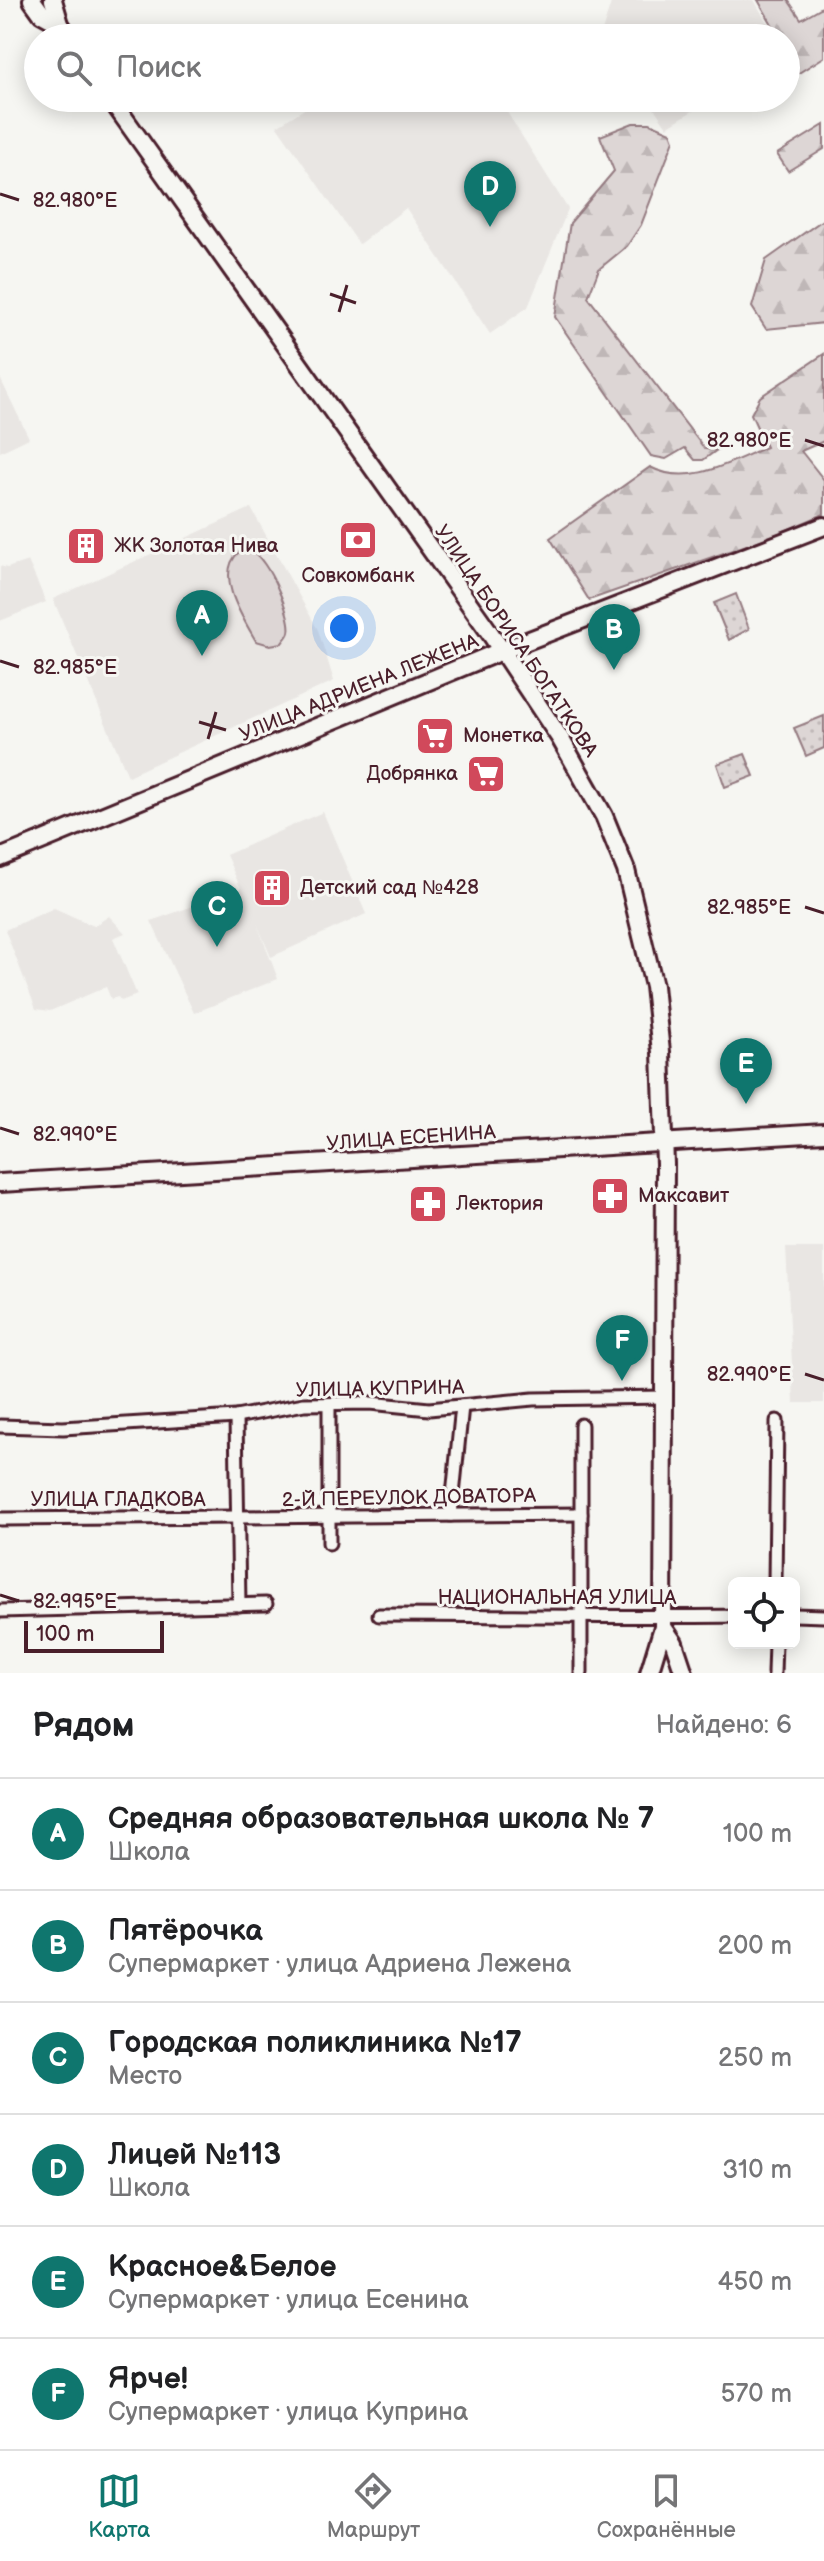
<!DOCTYPE html>
<html lang="ru">
<meta charset="utf-8">
<style>
:root{--surface:#fff;--page:#f2f2f2;--text:#202124;--muted:#757577;--line:#e0e0e0;--accent:#0f766e}
body{margin:0;font-family:"Balsamiq Sans",sans-serif;background:var(--page);color:var(--text)}
.controls{position:absolute;right:24px;bottom:24px;display:grid;overflow:hidden;border-radius:12px;box-shadow:0 4px 20px #0003}
.controls button{width:72px;height:72px;display:grid;place-items:center;padding:0;border:0;border-bottom:2px solid var(--line);background:var(--surface);color:var(--text);font:40px sans-serif}
.scale{position:absolute;left:24px;bottom:20px;width:140px;box-sizing:border-box;padding-left:8px;border:4px solid #4a1f2b;border-top:0;font-size:22px;line-height:28px;white-space:nowrap;color:#4a1f2b;-webkit-text-stroke:6px #f6f6f2;paint-order:stroke}
.you{position:absolute;left:344px;top:628px;width:28px;height:28px;margin:-20px;border:6px solid #fff;border-radius:50%;background:#1a73e8;box-shadow:0 0 0 12px #1a73e833}
.badge{display:grid;place-items:center;width:52px;height:52px;border-radius:50%;background:var(--accent);color:#fff;font-size:26px;font-weight:700}
.pin{position:absolute;translate:-50% -66px;filter:drop-shadow(0 2px 4px #0008)}
.pin::after{content:'';position:absolute;top:42px;width:28px;height:24px;background:inherit;clip-path:polygon(0 0,100% 0,50% 100%)}
.list{margin:0;padding:0;list-style:none}
h2{display:flex;justify-content:space-between;align-items:center;height:104px;margin:0;padding:0 32px;font-size:34px}
h2 small{font-size:26px;font-weight:400;color:var(--muted)}
.list li{display:grid;grid-template-columns:52px 1fr auto;gap:24px;align-items:center;box-sizing:border-box;height:112px;padding:0 32px;border-top:2px solid var(--line)}
.list b{display:block;font-size:30px;white-space:nowrap}
.list p{margin:0;font-size:26px;white-space:nowrap;color:var(--muted)}
.list em{font-size:26px;font-style:normal;color:var(--muted)}
.icon{flex:none;width:44px;height:44px;fill:none;stroke:currentColor;stroke-width:2;stroke-linecap:round;stroke-linejoin:round}
.map{position:relative;flex:none;width:824px;height:1673px;overflow:hidden}
.search{position:absolute;background:var(--surface);box-shadow:0 4px 20px #0003;left:24px;right:24px;top:24px;height:88px;display:flex;align-items:center;gap:20px;box-sizing:border-box;padding:0 28px;border-radius:44px;color:var(--muted);font-size:30px}
.sheet{height:776px;background:var(--surface)}
nav{display:flex;justify-content:space-around;align-items:center;box-sizing:border-box;height:112px;border-top:2px solid var(--line);background:var(--surface);font-size:22px;color:var(--muted)}
nav a{display:grid;justify-items:center;gap:4px}
nav .on{color:var(--accent)}
.map>svg:first-child{display:block}
.built{fill:#e9e6e3}
.forest{fill:url(#forest-firs);stroke:#947a80;stroke-width:2}
.park{fill:url(#park-dots);stroke:#947a80;stroke-width:2}
.pitch{fill:#ddd6d5;stroke:#947a80;stroke-width:2}
.lines{fill:none;stroke-linecap:round;stroke-linejoin:round}
.street-casing{stroke:#4a1f2b;stroke-width:17}
.secondary-casing{stroke:#4a1f2b;stroke-width:22}
.street{stroke:#f6f6f2;stroke-width:11}
.secondary{stroke:#f6f6f2;stroke-width:16}
.ticks{fill:none;stroke:#4a1f2b;stroke-width:3}
.labels{text-anchor:middle;dominant-baseline:central;stroke-width:6;stroke-linejoin:round;paint-order:stroke}
.poi-label{font-size:20px;fill:#4a1f2b;stroke:#f6f6f2;text-anchor:start}
.street-label{font-size:20px;fill:#4a1f2b;stroke:#f6f6f2}
.ticks-label{font-size:20px;text-anchor:middle;fill:#4a1f2b;stroke:#f6f6f2;stroke-width:6;stroke-linejoin:round;paint-order:stroke}
</style>
<div class="map">
<svg width="824" height="1673" viewBox="0 0 824 1673">
<defs>
<pattern id="forest-firs" width="22" height="20" patternUnits="userSpaceOnUse" patternTransform="scale(2)"><rect width="22" height="20" fill="#ddd6d5"/><path d="M5 1l3.5 6h-7zM16 11l3.5 6h-7z" fill="#bfb7b7"/></pattern>
<pattern id="park-dots" width="8" height="8" patternUnits="userSpaceOnUse" patternTransform="scale(2)"><rect width="8" height="8" fill="#ddd6d5"/><path d="M2 2h.1M6 6h.1" fill="none" stroke="#bfb7b7" stroke-width="1.8" stroke-linecap="round"/></pattern>
</defs>
<rect width="100%" height="100%" fill="#f6f6f2"/>
<filter id="ink" filterUnits="userSpaceOnUse"><feTurbulence type="fractalNoise" baseFrequency=".0125" numOctaves="2"/><feDisplacementMap in="SourceGraphic" scale="16" xChannelSelector="R" yChannelSelector="G"/><feConvolveMatrix kernelMatrix="1 2 1 2 8 2 1 2 1" color-interpolation-filters="sRGB"/></filter>
<g filter="url(#ink)">
<g class="built">
<path d="M612 0H754L776 38H607L602 31Z"/>
<path d="M322 98H498L568 209 528 307 490 334 406 208 359 244 277 126Z"/>
<path d="M647 98H713L667 127Z"/>
<path d="M0 378 29 438 0 452Z"/>
<path d="M251 508 318 630 334 681 128 776 53 599Z"/>
<path d="M28 561 46 602 0 621V566L7 568Z"/>
<path d="M323 812 366 914 271 957 257 924 278 979 194 1013 151 921 241 889 226 855Z"/>
<path d="M54 908 94 926 109 916 125 933 113 938 137 995 121 1001 118 997 111 999 106 987 50 1011 36 1009 5 930Z"/>
<path d="M786 1248H824V1403H794Z"/>
</g>
<g class="forest">
<path d="M758 0H788L801 19 824 6V57L786 81V58L790 55 786 38H780Z"/>
<path d="M633 123H650L671 132 674 140 641 225 627 246 599 269 588 297 705 449 717 450 703 460H695L685 448 666 459 651 456 555 317 570 223 614 171 600 136Z"/>
<path d="M824 125V149L788 171 777 154Z"/>
<path d="M824 219V323L766 329 752 307 766 260Z"/>
<path d="M824 354V441L801 451 824 480V514L775 535 589 600 550 538 650 467C688 487 729 463 766 447L751 414 760 397Z"/>
</g>
<g class="park">
<path d="M736 594 749 629 729 640 714 603Z"/>
<path d="M824 716V748L806 756 794 728Z"/>
<path d="M745 754 754 776 725 787 717 764Z"/>
</g>
<path class="pitch" d="M239 552C243 552 248 551 252 552 267 557 293 617 289 632 288 636 284 640 282 643L270 645 256 641C242 617 214 574 239 552Z"/>
<g class="lines">
<g class="street-casing">
<g id="street">
<path d="M329 1404V1543"/>
<path d="M236 1417 239 1605"/>
<path d="M581 1425V1673"/>
<path d="M0 1426 63 1428 236 1417 304 1404 370 1403 429 1409 533 1399 666 1397"/>
<path d="M451 1515 462 1406"/>
<path d="M0 1519 581 1514"/>
<path d="M775 1583 777 1421"/>
<path d="M0 1611 266 1604"/>
<path d="M379 1615C498 1615 616 1618 734 1616"/>
<path d="M794 1615 824 1616"/>
<path d="M774 1673 775 1643"/>
</g>
</g>
<g class="secondary-casing">
<g id="secondary">
<path d="M32 0 42 14 60 24"/>
<path d="M53 0 60 24 69 38"/>
<path d="M110 98 490 633 560 738 604 816 626 870 654 986 661 1052 665 1164 663 1627 649 1673"/>
<path d="M0 858 501 651 824 526"/>
<path d="M0 1183 824 1133"/>
<path d="M663 1627 674 1643 684 1673"/>
</g>
</g>
<use href="#street" class="street"/>
<use href="#secondary" class="secondary"/>
</g>
</g>
<path class="ticks" d="M0 194 19 200M330 294 356 303M339 312 347 285M805 440 824 446M0 661 19 667M199 722 226 730M208 739 216 712M805 907 824 913M0 1128 19 1134M805 1374 824 1380M0 1595 19 1601"/>
<defs>
<g id="bank-square" transform="scale(2)"><rect x="-9" y="-9" width="18" height="18" rx="4" fill="#d1495b" stroke="#f6f6f2"/><path d="M-6-4H6V4H-6ZM0-2.3a2.3 2.3 0 1 0 0 4.6a2.3 2.3 0 1 0 0-4.6Z" fill="#fff"/></g>
<g id="building-square" transform="scale(2)"><rect x="-9" y="-9" width="18" height="18" rx="4" fill="#d1495b" stroke="#f6f6f2"/><path d="M-4-6H4V6H1V3H-1V6H-4ZM-2.5-4.3h1.7v1.8h-1.7ZM.8-4.3h1.7v1.8H.8ZM-2.5-1h1.7V.8h-1.7ZM.8-1h1.7V.8H.8Z" fill="#fff"/></g>
<g id="supermarket-square" transform="scale(2)"><rect x="-9" y="-9" width="18" height="18" rx="4" fill="#d1495b" stroke="#f6f6f2"/><path d="M-6-5.5h2.5l.6 2H6L4.5 2H-2.5L-4.4-4H-6ZM-1.5 3.2a1.3 1.3 0 1 0 .1 0ZM3 3.2a1.3 1.3 0 1 0 .1 0Z" fill="#fff"/></g>
<g id="pharmacy-square" transform="scale(2)"><rect x="-9" y="-9" width="18" height="18" rx="4" fill="#d1495b" stroke="#f6f6f2"/><path d="M-2-6h4v4h4v4h-4v4h-4v-4h-4v-4h4Z" fill="#fff"/></g>
</defs>
<g fill-rule="evenodd">
<use href="#bank-square" x="358" y="540"/>
<use href="#building-square" x="86" y="546"/>
<use href="#supermarket-square" x="435" y="736"/>
<use href="#supermarket-square" x="486" y="774"/>
<use href="#building-square" x="272" y="888"/>
<use href="#pharmacy-square" x="610" y="1196"/>
<use href="#pharmacy-square" x="428" y="1204"/>
</g>
<g class="labels">
<g class="poi-label">
<text x="114" y="546">ЖК Золотая Нива</text>
<text x="358" y="576" text-anchor="middle">Совкомбанк</text>
<text x="463" y="736">Монетка</text>
<text x="458" y="774" text-anchor="end">Добрянка</text>
<text x="300" y="888">Детский сад №428</text>
<text x="638" y="1196">Максавит</text>
<text x="456" y="1204">Лектория</text>
</g>
<g class="street-label">
<text transform="translate(516 641) rotate(56)">УЛИЦА БОРИСА БОГАТКОВА</text>
<text transform="translate(359 688) rotate(-22)">УЛИЦА АДРИЕНА ЛЕЖЕНА</text>
<text transform="translate(411 1138) rotate(-4)">УЛИЦА ЕСЕНИНА</text>
<text transform="translate(380 1389) rotate(-1)">УЛИЦА КУПРИНА</text>
<text transform="translate(409 1498) rotate(-1)">2-Й ПЕРЕУЛОК ДОВАТОРА</text>
<text x="118" y="1500">УЛИЦА ГЛАДКОВА</text>
<text x="557" y="1598">НАЦИОНАЛЬНАЯ УЛИЦА</text>
</g>
</g>
<g class="ticks-label">
<text x="75" y="207">82.980°E</text>
<text x="749" y="447">82.980°E</text>
<text x="75" y="674">82.985°E</text>
<text x="749" y="914">82.985°E</text>
<text x="75" y="1141">82.990°E</text>
<text x="749" y="1381">82.990°E</text>
<text x="75" y="1608">82.995°E</text>
</g>
</svg>
<div class="controls">
<button><svg class="icon" aria-label="locate" viewBox="0 0 24 24"><circle cx="12" cy="12" r="6"/><path d="M12 2v4M12 18v4M2 12h4M18 12h4"/></svg></button>
</div>
<div class="scale">100 m</div>
<div class="you"></div>
<div class="pin badge" style="left:202px;top:656px">A</div>
<div class="pin badge" style="left:614px;top:670px">B</div>
<div class="pin badge" style="left:217px;top:947px">C</div>
<div class="pin badge" style="left:490px;top:227px">D</div>
<div class="pin badge" style="left:746px;top:1104px">E</div>
<div class="pin badge" style="left:622px;top:1381px">F</div>
<div class="search"><svg class="icon" aria-label="search" viewBox="0 0 24 24"><circle cx="10" cy="10" r="6"/><path d="M15 15l6 6"/></svg>Поиск</div>
</div>
<section class="sheet">
<h2>Рядом<small>Найдено: 6</small></h2>
<ul class="list">
<li><span class="badge">A</span><div><b>Средняя образовательная школа № 7</b><p>Школа</p></div><em>100 m</em></li>
<li><span class="badge">B</span><div><b>Пятёрочка</b><p>Супермаркет · улица Адриена Лежена</p></div><em>200 m</em></li>
<li><span class="badge">C</span><div><b>Городская поликлиника №17</b><p>Место</p></div><em>250 m</em></li>
<li><span class="badge">D</span><div><b>Лицей №113</b><p>Школа</p></div><em>310 m</em></li>
<li><span class="badge">E</span><div><b>Красное&amp;Белое</b><p>Супермаркет · улица Есенина</p></div><em>450 m</em></li>
<li><span class="badge">F</span><div><b>Ярче!</b><p>Супермаркет · улица Куприна</p></div><em>570 m</em></li>
</ul>
</section>
<nav>
<a class="on"><svg class="icon" aria-label="map" viewBox="0 0 24 24"><path d="M3 6l6-2 6 2 6-2v14l-6 2-6-2-6 2zM9 4v14M15 6v14"/></svg>Карта</a>
<a><svg class="icon" aria-label="directions" viewBox="0 0 24 24"><path d="M12 3l9 9-9 9-9-9zM9 14v-3h6M13 9l2 2-2 2"/></svg>Маршрут</a>
<a><svg class="icon" aria-label="saved" viewBox="0 0 24 24"><path d="M7 4h10v16l-5-4-5 4z"/></svg>Сохранённые</a>
</nav>
